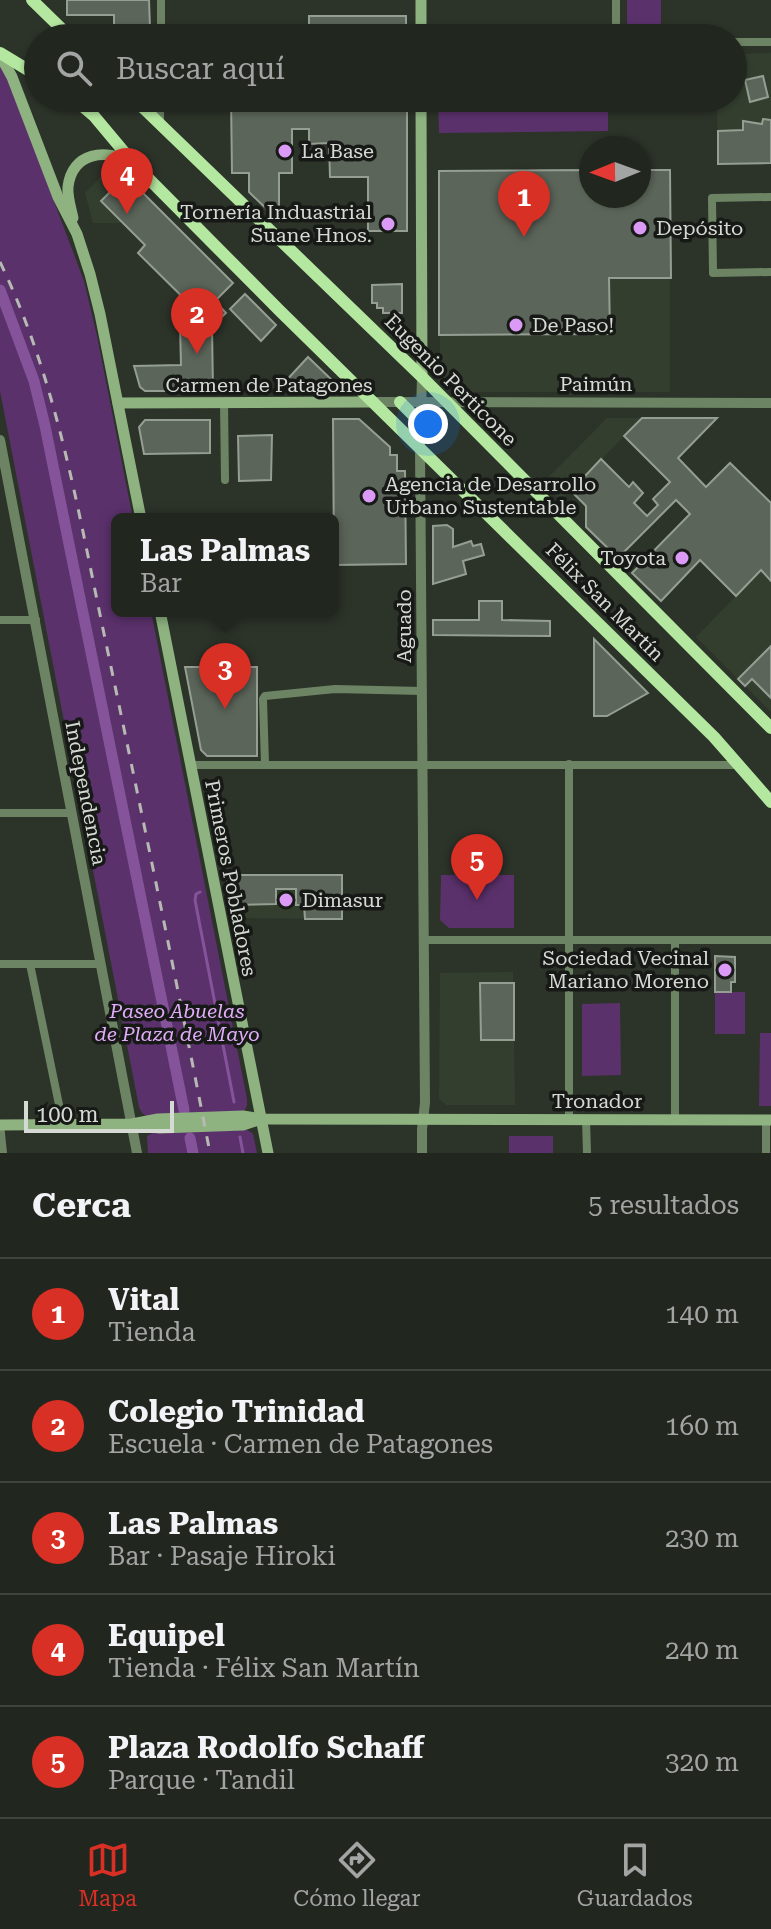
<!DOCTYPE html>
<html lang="es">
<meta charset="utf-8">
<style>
:root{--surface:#21261f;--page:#2d322c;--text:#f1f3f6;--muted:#a2a5a4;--line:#3e433d;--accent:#d93025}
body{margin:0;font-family:"Roboto Serif",serif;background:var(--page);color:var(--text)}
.compass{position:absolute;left:579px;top:136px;width:72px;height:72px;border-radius:50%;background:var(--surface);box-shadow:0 2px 6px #0004;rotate:269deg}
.scale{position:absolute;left:24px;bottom:20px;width:150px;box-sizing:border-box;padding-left:8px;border:4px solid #d6dad4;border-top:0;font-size:22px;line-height:28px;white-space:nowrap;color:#d6dad4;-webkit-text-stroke:6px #161915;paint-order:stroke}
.you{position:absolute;left:428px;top:424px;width:28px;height:28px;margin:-20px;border:6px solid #fff;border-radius:50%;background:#1a73e8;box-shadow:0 0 0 12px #1a73e833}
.badge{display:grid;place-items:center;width:52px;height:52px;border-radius:50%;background:var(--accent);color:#fff;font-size:26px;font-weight:700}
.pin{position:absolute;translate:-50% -66px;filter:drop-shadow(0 2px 4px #0008)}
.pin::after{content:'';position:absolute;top:42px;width:28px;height:24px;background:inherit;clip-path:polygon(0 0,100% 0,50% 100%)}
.popup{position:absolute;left:111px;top:513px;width:228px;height:104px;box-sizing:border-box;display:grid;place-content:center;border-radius:12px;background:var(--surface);filter:drop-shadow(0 2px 6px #0005);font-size:26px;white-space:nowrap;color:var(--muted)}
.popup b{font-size:30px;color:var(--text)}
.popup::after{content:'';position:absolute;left:50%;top:100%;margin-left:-16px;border:16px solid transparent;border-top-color:var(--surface)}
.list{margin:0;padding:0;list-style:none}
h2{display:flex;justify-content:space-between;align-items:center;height:104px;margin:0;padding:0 32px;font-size:34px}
h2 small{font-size:26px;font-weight:400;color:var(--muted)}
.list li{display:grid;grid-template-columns:52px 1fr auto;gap:24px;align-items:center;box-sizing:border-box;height:112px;padding:0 32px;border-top:2px solid var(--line)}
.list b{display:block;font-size:30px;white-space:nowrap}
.list p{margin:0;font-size:26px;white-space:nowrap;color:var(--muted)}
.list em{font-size:26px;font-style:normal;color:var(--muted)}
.icon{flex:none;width:44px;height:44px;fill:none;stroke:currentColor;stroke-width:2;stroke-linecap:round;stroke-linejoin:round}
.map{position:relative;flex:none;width:771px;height:1153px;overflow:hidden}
.search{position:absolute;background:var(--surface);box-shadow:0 2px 6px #0004;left:24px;right:24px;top:24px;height:88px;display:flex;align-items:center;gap:20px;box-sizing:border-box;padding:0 28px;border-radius:44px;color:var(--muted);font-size:30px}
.sheet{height:664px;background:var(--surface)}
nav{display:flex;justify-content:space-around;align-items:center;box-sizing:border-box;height:112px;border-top:2px solid var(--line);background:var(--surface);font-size:22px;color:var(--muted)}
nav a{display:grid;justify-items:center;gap:4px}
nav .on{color:var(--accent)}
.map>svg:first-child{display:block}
.built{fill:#333e2f}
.green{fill:#5b316c}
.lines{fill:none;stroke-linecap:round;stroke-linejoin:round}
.stream{stroke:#85539a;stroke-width:3}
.canal{stroke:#85539a;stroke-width:11}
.building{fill:#5c655a;stroke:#959e92;stroke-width:2}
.minor{stroke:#6d8464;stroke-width:8}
.tertiary{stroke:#6d8464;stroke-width:10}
.secondary{stroke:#8eb380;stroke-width:11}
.trunk{stroke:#b4e8a0;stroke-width:12}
.rail{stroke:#b6bab3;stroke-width:3;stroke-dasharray:10 10;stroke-linecap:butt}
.poi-dot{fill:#da9af6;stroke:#161915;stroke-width:3}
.labels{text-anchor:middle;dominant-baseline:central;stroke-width:7;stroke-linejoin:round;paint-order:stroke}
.poi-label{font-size:20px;fill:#d6dad4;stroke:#161915;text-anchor:start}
.street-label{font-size:20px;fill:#d6dad4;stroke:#161915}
.park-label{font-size:20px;font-style:italic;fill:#e1acf9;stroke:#161915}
</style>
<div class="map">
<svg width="771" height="1153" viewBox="0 0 771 1153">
<rect width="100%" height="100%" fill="#2c3329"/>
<g class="built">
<path d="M771 53V163L718 164 717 98H733V54Z"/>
<path d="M114 163 192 241 159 274 138 253 145 245 124 223H93L85 193Z"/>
<path d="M591 170V196H639V170H670V392H456L440 377 439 171Z"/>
<path d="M607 418H642L561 501 543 483Z"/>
<path d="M771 560V712L696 637Z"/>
<path d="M226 875H342V919L235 918Z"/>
<path d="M513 972 515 1105H446L439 1099 440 973Z"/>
</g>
<g class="green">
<path d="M627 0H661V33H633L627 28Z"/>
<path d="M0 64 7 77 84 281 97 336 133 519H117V611H151L247 1099V1106L244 1111 146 1116 142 1113 139 1107 0 391Z"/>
<path d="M438 98H608V131L439 133Z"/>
<path d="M441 875H514V928H449L440 920Z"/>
<rect x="715" y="992" width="30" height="42"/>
<path d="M620 1003 621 1075 582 1076V1004Z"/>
<path d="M760 1033H771V1106H759Z"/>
<path d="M246 1129 253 1134 257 1153H148L147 1136 154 1132Z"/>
<rect x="509" y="1136" width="44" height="17"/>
</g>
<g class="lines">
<g class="stream">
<path d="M200 892 196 894 195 900 234 1102"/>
<path d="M240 1137 243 1153"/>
</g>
<g class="canal">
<path d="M0 290 34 381 45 426 184 1110"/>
<path d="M190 1138 193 1153"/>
</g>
</g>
<g class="building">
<path d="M67 0H149L150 28H114V15H67Z"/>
<rect x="309" y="16" width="97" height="22"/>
<path d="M763 76 768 97 750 102 745 80Z"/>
<path d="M231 98H407V231H368V177H330L329 143 309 144V129H292V173H279V221L249 192V173H232Z"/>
<path d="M763 119 771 120V163L718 164V131L743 130V121L762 124Z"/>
<path d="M591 170V196H639V170H670L671 278H609L610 334 439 335V171Z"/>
<path d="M126 176 233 283 215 301 226 313 212 326 138 253 145 245 101 201Z"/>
<path d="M402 284V313H383V308H377V303H372V285Z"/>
<path d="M245 294 276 325 261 341 230 309Z"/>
<path d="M180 326H212L213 391H145L140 387 134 366 181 365Z"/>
<path d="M308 357 336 384 330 390H287L282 385Z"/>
<path d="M642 418H717L678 458 706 487 730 463 771 503V581L761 570 736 596 700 560 661 601 632 573 690 514 676 500 618 558 586 527V506L571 491 601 459 629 487 633 482 643 493 634 503 647 516 658 505 653 499 670 482 624 436Z"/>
<path d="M333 419H359L390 447V455H397V471H405L406 564 334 565Z"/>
<path d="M145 420H210V453L144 454 139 427Z"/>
<path d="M272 435 271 480 239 481 238 436Z"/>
<path d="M447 525 453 529V547L471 541 473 546 481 544 484 555 463 561 466 574 433 584V526Z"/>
<path d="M479 601H502V620L550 621V636L433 635V620H479Z"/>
<path d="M594 639 648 693 607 716H594Z"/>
<path d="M771 646V698L752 679 745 686 738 679Z"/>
<path d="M185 667H257V756H207L201 750Z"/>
<path d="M226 875H342V919H305L304 905H296V889H276V904L232 905Z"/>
<path d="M715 956 735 957V982H731V992H715Z"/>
<path d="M480 983H514V1040H481Z"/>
</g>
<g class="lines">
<g class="minor">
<path d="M616 0V38"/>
<path d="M161 38V0"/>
<path d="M733 42H771"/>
<path d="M160 124V98"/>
<path d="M771 197 712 198 713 273 771 272"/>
<path d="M224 403 225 480"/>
<path d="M0 620H36"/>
<path d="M265 764 263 699 265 696 335 689 422 691"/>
<path d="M569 764V1119"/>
<path d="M190 765H738"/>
<path d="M0 813H70"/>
<path d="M424 940H771"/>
<path d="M675 940V1119"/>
<path d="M0 964H100"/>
<path d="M30 964 63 1124"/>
<path d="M586 1119 587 1153"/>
<path d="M766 1120V1153"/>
<path d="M0 1124 3 1153"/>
</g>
<g class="tertiary">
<path d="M422 377 420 447 425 1103 422 1129V1153"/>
<path d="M374 402 771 403"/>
<path d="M0 440 137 1153"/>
</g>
<g class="secondary">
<path d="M421 0V38"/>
<path d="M0 55 12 77 58 197 77 234 90 274 100 314 141 519"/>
<path d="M421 98 422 377"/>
<path d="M73 218C71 208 67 197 68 187 72 152 106 148 131 163"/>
<path d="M118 403 374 402"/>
<path d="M160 611 268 1153"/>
<path d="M0 1125 132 1124 158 1119 243 1116 261 1119 771 1120"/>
<path d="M140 1126 160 1128 243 1125 261 1119"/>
</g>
<g class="trunk">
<path d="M32 0 71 38"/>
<path d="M0 53 38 76"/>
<path d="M73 98 94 116 135 165 280 311 714 737 771 802"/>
<path d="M133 98 422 377 771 728"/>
<path d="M400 402 421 423"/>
</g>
<path class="rail" d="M0 262C56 378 77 505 103 629 140 804 176 978 210 1153"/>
</g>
<g class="poi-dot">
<circle cx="285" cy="151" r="8"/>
<circle cx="388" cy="224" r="8"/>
<circle cx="640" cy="228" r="8"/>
<circle cx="516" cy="325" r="8"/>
<circle cx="369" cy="496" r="8"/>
<circle cx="682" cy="558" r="8"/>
<circle cx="286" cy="900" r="8"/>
<circle cx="725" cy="970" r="8"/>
</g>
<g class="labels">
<g class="poi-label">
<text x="301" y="151">La Base</text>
<text x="372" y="212" text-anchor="end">Tornería Induastrial<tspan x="372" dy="23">Suane Hnos.</tspan></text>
<text x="656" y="228">Depósito</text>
<text x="532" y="325">De Paso!</text>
<text x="385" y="484">Agencia de Desarrollo<tspan x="385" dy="23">Urbano Sustentable</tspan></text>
<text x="666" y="558" text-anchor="end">Toyota</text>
<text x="302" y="900">Dimasur</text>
<text x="709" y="958" text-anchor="end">Sociedad Vecinal<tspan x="709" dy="23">Mariano Moreno</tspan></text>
</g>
<g class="street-label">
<text transform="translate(451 380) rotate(45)">Eugenio Perticone</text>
<text x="596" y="384">Paimún</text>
<text x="269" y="385">Carmen de Patagones</text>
<text transform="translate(605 602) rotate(45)">Félix San Martín</text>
<text transform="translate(404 626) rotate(-90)">Aguado</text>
<text transform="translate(86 793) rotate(79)">Independencia</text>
<text transform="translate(231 878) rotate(79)">Primeros Pobladores</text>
<text x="597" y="1101">Tronador</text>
</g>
<g class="park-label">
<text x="177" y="1011">Paseo Abuelas<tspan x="177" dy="23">de Plaza de Mayo</tspan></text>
</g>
</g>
</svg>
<svg class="compass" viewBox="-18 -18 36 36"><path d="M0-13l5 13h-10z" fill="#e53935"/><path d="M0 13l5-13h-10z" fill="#a2a5a4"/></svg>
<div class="scale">100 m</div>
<div class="you"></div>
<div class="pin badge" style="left:524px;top:237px">1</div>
<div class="pin badge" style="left:197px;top:354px">2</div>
<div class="pin badge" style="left:225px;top:709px">3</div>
<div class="popup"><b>Las Palmas</b>Bar</div>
<div class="pin badge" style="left:127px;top:214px">4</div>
<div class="pin badge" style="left:477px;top:900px">5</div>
<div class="search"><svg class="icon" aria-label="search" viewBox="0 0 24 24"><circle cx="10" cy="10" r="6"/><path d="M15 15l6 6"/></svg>Buscar aquí</div>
</div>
<section class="sheet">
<h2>Cerca<small>5 resultados</small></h2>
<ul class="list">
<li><span class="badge">1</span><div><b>Vital</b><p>Tienda</p></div><em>140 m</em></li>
<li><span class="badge">2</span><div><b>Colegio Trinidad</b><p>Escuela · Carmen de Patagones</p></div><em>160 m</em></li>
<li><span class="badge">3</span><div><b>Las Palmas</b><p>Bar · Pasaje Hiroki</p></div><em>230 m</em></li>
<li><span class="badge">4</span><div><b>Equipel</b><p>Tienda · Félix San Martín</p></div><em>240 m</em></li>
<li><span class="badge">5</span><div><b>Plaza Rodolfo Schaff</b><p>Parque · Tandil</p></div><em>320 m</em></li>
</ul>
</section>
<nav>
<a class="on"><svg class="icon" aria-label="map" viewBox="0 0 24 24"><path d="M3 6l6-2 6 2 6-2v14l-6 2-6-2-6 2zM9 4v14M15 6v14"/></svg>Mapa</a>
<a><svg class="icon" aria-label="directions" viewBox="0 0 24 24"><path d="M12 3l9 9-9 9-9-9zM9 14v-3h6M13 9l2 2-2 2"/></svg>Cómo llegar</a>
<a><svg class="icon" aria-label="saved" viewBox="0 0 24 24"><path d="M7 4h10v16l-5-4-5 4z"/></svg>Guardados</a>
</nav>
